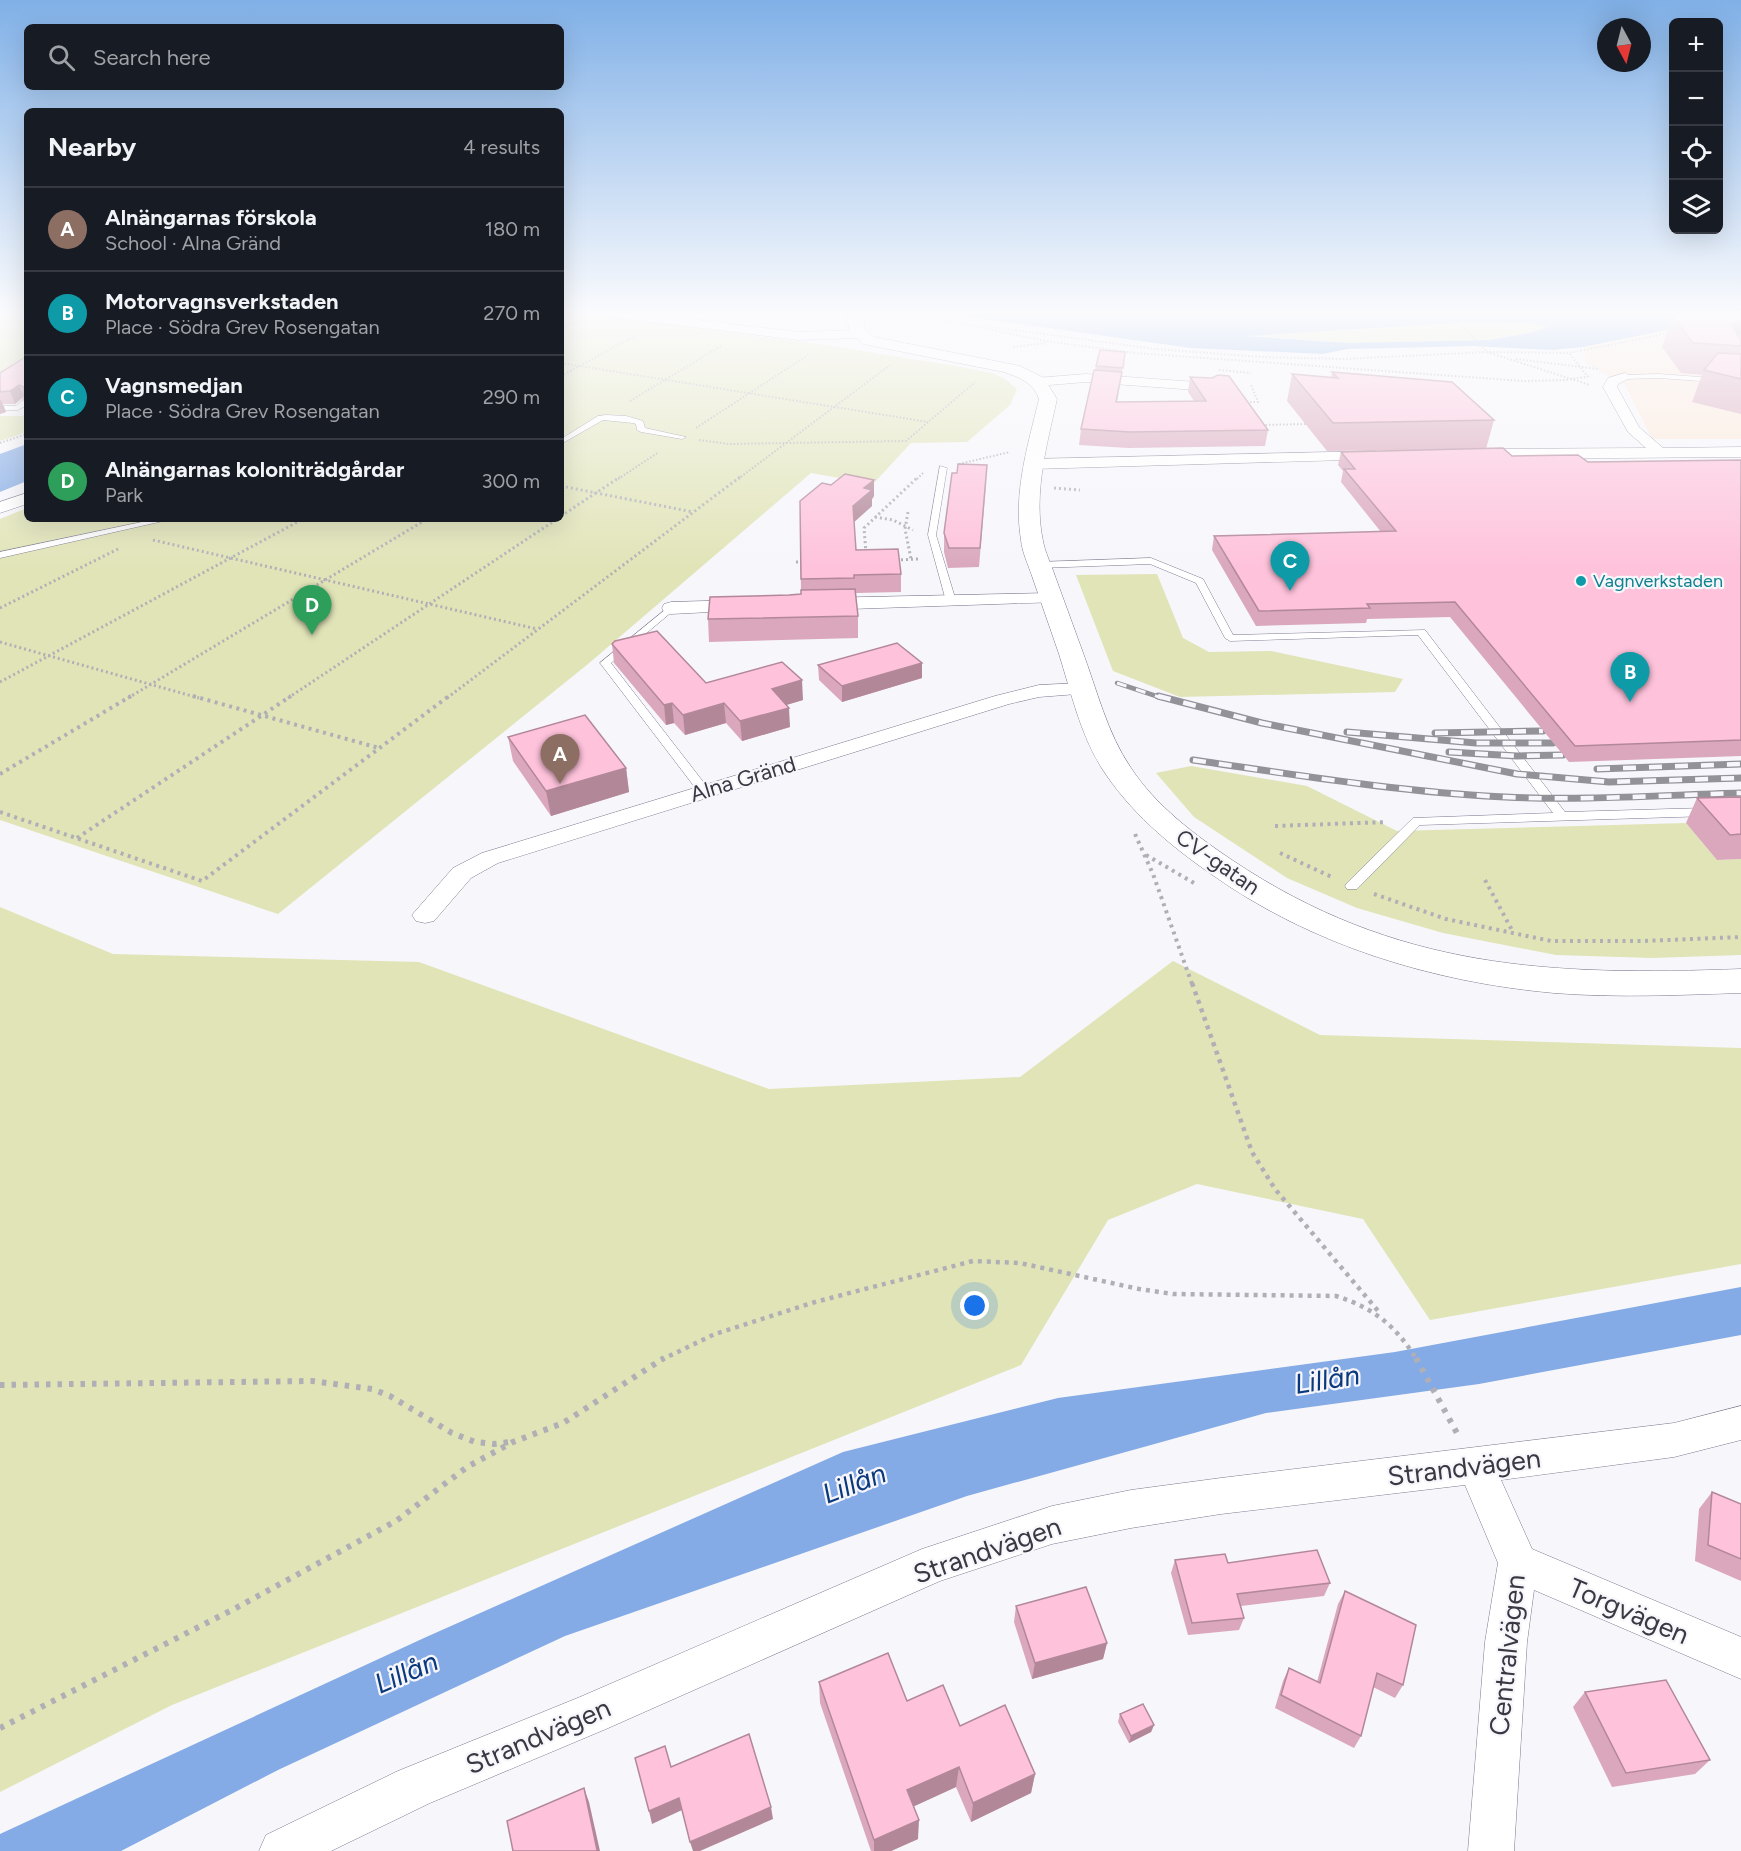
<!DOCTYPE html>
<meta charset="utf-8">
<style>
:root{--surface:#171b24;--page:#242831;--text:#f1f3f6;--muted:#9ea1a6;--line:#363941;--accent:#33776b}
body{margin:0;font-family:Figtree,sans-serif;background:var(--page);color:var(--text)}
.controls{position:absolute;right:18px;top:18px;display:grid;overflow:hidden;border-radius:9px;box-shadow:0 6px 24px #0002}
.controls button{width:54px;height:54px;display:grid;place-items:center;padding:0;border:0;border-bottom:2px solid var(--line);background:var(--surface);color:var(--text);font:30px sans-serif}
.compass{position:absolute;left:1597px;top:18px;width:54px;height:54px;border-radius:50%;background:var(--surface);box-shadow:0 6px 24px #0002;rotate:173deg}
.you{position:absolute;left:975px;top:1306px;width:21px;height:21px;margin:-15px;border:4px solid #fff;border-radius:50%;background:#1a73e8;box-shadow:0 0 0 9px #1a73e833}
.badge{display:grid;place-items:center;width:39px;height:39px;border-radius:50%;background:var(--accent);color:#fff;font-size:20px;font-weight:700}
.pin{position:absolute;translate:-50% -50px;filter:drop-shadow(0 2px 3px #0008)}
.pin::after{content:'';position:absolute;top:32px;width:21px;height:18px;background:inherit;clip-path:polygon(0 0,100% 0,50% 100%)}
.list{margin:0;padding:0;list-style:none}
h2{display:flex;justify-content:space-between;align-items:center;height:78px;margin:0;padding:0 24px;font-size:26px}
h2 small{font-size:20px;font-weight:400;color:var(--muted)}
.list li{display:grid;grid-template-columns:39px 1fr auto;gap:18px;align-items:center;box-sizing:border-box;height:84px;padding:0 24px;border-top:2px solid var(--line)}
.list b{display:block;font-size:22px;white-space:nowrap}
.list p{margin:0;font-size:20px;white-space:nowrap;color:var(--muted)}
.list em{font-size:20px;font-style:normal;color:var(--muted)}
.icon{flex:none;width:33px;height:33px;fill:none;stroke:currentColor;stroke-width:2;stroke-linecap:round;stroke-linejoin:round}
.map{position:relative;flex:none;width:1741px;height:1851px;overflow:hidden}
.search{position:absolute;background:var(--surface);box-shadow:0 6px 24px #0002;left:24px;top:24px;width:540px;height:66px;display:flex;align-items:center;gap:15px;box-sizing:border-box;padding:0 21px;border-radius:9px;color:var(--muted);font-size:22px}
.panel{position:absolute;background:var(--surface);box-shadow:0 6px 24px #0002;left:24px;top:108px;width:540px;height:414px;border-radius:9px}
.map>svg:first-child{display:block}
.medical{fill:#fde8d9}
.green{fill:#e1e4b7}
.water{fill:#84abe5;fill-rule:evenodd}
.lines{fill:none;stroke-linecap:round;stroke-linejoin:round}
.lane-casing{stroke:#7e798f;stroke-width:1}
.street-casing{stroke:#7e798f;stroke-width:1}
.secondary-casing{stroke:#7e798f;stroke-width:1}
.path-far4{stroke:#b1afb6;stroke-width:2;stroke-dasharray:1.5 2;stroke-linecap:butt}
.path-far3{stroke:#b1afb6;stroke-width:3;stroke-dasharray:2 3;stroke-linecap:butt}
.path-far2{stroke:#b1afb6;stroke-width:4;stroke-dasharray:3 4.5;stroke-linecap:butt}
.path-far1{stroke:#b1afb6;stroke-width:4.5;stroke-dasharray:4 5;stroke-linecap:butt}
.path{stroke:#b1afb6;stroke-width:6;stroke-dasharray:4.5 7;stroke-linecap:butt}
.lane{fill:#fff;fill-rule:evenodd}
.street{fill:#fff;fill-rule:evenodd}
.secondary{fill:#fff;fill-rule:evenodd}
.rail-far1-casing{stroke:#939299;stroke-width:4.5}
.rail-casing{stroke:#939299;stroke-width:7}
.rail-far1{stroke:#f7f6fb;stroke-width:3;stroke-dasharray:10;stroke-linecap:butt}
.rail{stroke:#f7f6fb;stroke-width:4.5;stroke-dasharray:13;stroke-linecap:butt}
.wall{fill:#daa7bc}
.shaded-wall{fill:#b28899}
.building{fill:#fec2db;stroke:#b28899;stroke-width:1.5}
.culture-dot{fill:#0f9aa8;stroke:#f7f6fb;stroke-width:2}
.labels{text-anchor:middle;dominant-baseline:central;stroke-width:4.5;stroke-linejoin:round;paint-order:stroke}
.far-culture-label{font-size:18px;fill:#0d838f;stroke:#f7f6fb;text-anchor:start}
.street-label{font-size:22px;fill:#3a3842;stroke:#f7f6fb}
.near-street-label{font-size:27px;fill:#3a3842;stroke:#f7f6fb}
.near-water-label{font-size:28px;font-style:italic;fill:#0a3a7d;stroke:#f7f6fb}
</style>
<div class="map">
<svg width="1741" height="1851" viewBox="0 0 1741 1851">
<rect width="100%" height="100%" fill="#f7f6fb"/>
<path class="medical" d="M1741 315V439H1652L1625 385 1586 363 1583 347Z"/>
<g class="green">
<path d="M0 311H27V371L0 389Z"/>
<path d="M561 311 825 345 961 367 992 373 1005 379 1017 389 1010 405 967 442 911 443 873 484 811 473 588 664 278 914 0 820V519L27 508V519H561Z"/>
<path d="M1471 322C1488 322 1536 318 1547 327L1534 332 1489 340 1347 343 1246 335Z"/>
<path d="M27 413V432L0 441V416H22Z"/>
<path d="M1157 574 1183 638 1209 652 1271 651 1403 679 1395 692 1180 697 1113 671 1076 575Z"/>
<path d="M1191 766 1307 786 1397 831 1686 823 1717 860 1741 859V955L1652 958 1556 955 1443 933 1357 908 1287 878 1194 817 1156 773Z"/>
<path d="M0 907 113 954 419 962 769 1089 1020 1077 1173 961 1320 1035 1741 1048V1264L1430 1320 1363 1219 1197 1184 1108 1220 1021 1365 172 1705 0 1792Z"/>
</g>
<g class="water">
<path d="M927 311H1741V315L1583 347 1552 350 1473 346 1347 349 1323 354 1191 348ZM1471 322 1531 323 1547 327 1534 332 1489 340 1347 343 1246 336Z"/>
<path d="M27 444V481L0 492V454Z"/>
<path d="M1741 1287V1335L1479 1384 1266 1413 967 1496 565 1636 278 1770 121 1851H0V1834L424 1638 843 1452 1058 1398 1395 1352Z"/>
</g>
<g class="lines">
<g class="lane-casing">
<g id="lane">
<path d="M692 311 698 312 670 322 665 321Z"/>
<path d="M1659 374 1741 380V384L1659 378 1625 379 1621 377 1625 375Z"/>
<path d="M24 399H27V405L18 410H0V406H16Z"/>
<path d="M606 415 626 416 643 421 645 428 686 437 682 439 641 432 637 430 636 424 633 423 603 420 561 444V439L598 416Z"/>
<path d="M940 466 947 468 936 535 956 601 951 604 946 601 928 535Z"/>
<path d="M156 519H172L0 558V552Z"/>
<path d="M1151 558 1203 579 1233 635 1425 630 1565 812 1741 807V815L1420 825 1357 889H1347L1345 886 1347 883 1413 818 1553 813 1418 635 1230 641 1225 638 1196 583 1150 564 1040 568 1035 565 1040 562Z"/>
<path d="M671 605 676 608 674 610 611 663 708 788 710 791 708 794H700L600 663Z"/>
</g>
</g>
<g class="street-casing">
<g id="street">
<path d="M589 311H624L798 332 858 330 864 334 858 338 798 340 595 315Z"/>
<path d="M1625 373 1632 377 1618 384 1617 387 1639 427 1663 448 1741 447V457L1474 459 1466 454 1474 449 1646 448 1628 432 1603 387 1608 378Z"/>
<path d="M1086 374 1210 383 1217 387 1210 391 1086 382 1037 386 1030 382 1037 378Z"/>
<path d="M1375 451 1380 453 1383 456 1380 459 1033 469 1025 464 1033 459Z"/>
<path d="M27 493V504L0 513V502Z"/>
<path d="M1051 593 1057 594 1060 598 1057 602 821 610 814 608 812 604 814 600 821 598Z"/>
<path d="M743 600 750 602 752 606 750 610 671 614 664 612 662 608 664 604 671 602Z"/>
<path d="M1083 683 1090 685 1093 689 1090 693 1039 697 1009 704 498 863 471 878 434 921 425 923 416 921 412 915 453 868 482 853 995 696 1039 685Z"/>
<path d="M1741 1406V1440L1674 1457 1501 1480 1532 1549 1741 1637V1679L1534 1590 1527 1642 1514 1851H1468L1485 1642 1498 1563 1465 1485 1221 1514 1131 1528 1052 1544 940 1581 606 1729 430 1803 331 1851H259L266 1835 398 1771 580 1697 922 1549 1052 1506 1131 1490 1221 1478 1674 1423Z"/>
</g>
</g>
<g class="secondary-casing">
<path id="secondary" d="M847 311H863L865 329 874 337 1020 366 1044 378 1057 399C1047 445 1033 493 1043 541 1045 552 1051 564 1055 576 1064 601 1073 625 1082 650 1097 690 1107 733 1131 768 1156 806 1195 835 1232 860 1396 970 1551 976 1741 969V993C1679 995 1616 998 1554 993 1432 982 1311 945 1211 874 1168 844 1129 811 1101 767 1080 733 1071 692 1059 654 1050 628 1041 602 1032 576 1028 564 1022 552 1021 540 1013 492 1028 445 1039 399 1034 383 1019 377 1004 372L863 344 849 329Z"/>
</g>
<g class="path-far4">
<path d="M562 311 574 313"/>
<path d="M1449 311 1487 352 1590 385"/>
<path d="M878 312 949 321 1045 341 1135 353 1523 381 1566 380 1591 376"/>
<path d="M1076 312 1103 313V311"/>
<path d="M561 325 581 322"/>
<path d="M991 327 1155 349 1262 357 1344 359 1487 352 1569 353 1670 333"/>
<path d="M561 329 569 325"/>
<path d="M1013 347 1047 343"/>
<path d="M1570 354 1588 377"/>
<path d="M1516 359 1598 369"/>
<path d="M561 363 928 422"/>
<path d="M1219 370 1251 373"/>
<path d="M561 376 635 336"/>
<path d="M630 401 721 346"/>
<path d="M1243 402H1258L1251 385"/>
<path d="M1262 425 1308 424"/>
<path d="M696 428 808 355"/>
<path d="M699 440 729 444 906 441 975 382"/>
<path d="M0 443 27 434"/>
<path d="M959 464 1010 452"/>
<path d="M618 479 659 452"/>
<path d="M738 479 890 365"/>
<path d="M917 479 923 473"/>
</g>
<g class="path-far3">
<path d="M561 486 693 512"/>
<path d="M1054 488 1080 490"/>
<path d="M908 512 905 529 911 559"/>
<path d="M561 516 620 477"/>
<path d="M875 517 893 520 913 530"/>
<path d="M153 540 537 629"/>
<path d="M866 553 864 528 918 477"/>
<path d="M896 560 918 559"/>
<path d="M796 562H804"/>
<path d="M0 608 120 548"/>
<path d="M0 642 199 698"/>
<path d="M0 682 303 519"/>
<path d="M128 698 427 519"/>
<path d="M288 698 557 519"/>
<path d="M447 698 740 477"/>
</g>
<g class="path-far2">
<path d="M193 696 379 748"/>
<path d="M0 774 131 696"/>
<path d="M0 812 202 881 449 696"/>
<path d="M1275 826 1387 822"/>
<path d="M1135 834 1153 874 1192 984"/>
<path d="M77 838 291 696"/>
<path d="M1280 853 1334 878"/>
<path d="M1146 855 1194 883"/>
<path d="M1485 880 1513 932"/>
<path d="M1374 894 1446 919 1551 941H1643L1741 937"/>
</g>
<g class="path-far1">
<path d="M1192 983 1252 1152 1275 1189 1379 1312"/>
<path d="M661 1360 715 1334 815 1302 973 1261 1020 1263 1139 1289 1173 1294 1336 1296C1374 1308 1396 1326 1417 1360"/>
</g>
<g class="path">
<path d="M1416 1358 1458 1435"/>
<path d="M0 1385 312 1381 372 1389 390 1396 452 1433 475 1442 494 1444 510 1442"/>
<path d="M0 1728 234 1609 396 1521 467 1467 513 1442 563 1423 664 1358"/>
</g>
<use href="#lane" class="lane"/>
<use href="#street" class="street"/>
<use href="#secondary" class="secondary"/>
<g class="rail-far1-casing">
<path id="rail-far1" d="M1117 683 1162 698"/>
</g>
<g class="rail-casing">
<g id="rail">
<path d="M1158 696 1262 723 1517 774 1609 782 1741 778"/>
<path d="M1347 732 1476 743H1553"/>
<path d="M1435 733 1543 731"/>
<path d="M1449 752 1517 756 1563 755"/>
<path d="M1193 760C1297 775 1400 792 1505 797 1583 801 1662 795 1741 793"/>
<path d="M1597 769 1741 764"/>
</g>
</g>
<use href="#rail-far1" class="rail-far1"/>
<use href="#rail" class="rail"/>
</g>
<g class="wall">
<path d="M1741 311V414L1692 402 1702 375 1681 373 1662 347 1673 317Z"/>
<path d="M1125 352 1117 402 1194 401 1188 392 1190 377 1268 430 1265 446 1128 448 1079 445 1081 429 1096 366Z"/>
<path d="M27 356V408L22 398 15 404H3L6 412 0 414V373Z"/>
<path d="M1332 372 1494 420 1486 449 1512 456 1588 462 1741 460V756L1569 762 1450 617 1367 619 1366 623 1256 626 1212 550 1214 536 1381 532 1341 482 1343 471 1338 465 1341 452 1484 449 1327 451 1287 401 1292 374 1331 378Z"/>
<path d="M986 483 979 567 948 568 944 552V533Z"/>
<path d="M874 496 872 499V506L854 522 856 550 901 574V592L856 593 858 616V638L709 642 708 619 789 595 801 594 800 501Z"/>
<path d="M612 644 706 683 803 700 786 705 790 727 742 741 726 723 685 735 674 723 666 725 614 663Z"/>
<path d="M818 665 922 678 842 702 819 680Z"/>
<path d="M508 737 626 768 629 792 551 816 513 761Z"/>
<path d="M1741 797V859L1717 860 1686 823 1697 798Z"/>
<path d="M1712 1492 1741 1504V1581L1695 1561 1699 1509Z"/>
<path d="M1175 1560 1228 1563 1330 1583 1324 1596 1241 1606 1244 1618 1239 1630 1188 1635 1171 1573Z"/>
<path d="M1345 1591 1403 1685 1395 1698 1373 1687 1361 1736 1354 1748 1275 1708 1283 1681 1289 1668 1317 1682 1338 1604Z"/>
<path d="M1016 1606 1107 1643 1103 1659 1032 1679 1014 1622Z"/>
<path d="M819 1682 907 1701 960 1726 1035 1774 1031 1793 971 1822 956 1787 914 1806 918 1839 891 1851H871L820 1703Z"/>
<path d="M1585 1692 1710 1760 1695 1774 1612 1787 1573 1707Z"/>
<path d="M1120 1714 1154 1725 1151 1732 1129 1743 1118 1722Z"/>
</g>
<g class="shaded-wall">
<path d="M1741 321V334L1737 345 1731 324Z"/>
<path d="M19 385 24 396H22V398L15 404 10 391Z"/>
<path d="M0 400H1L6 412 0 414Z"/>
<path d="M874 480V496L872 499V506L853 523V506L864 488Z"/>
<path d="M922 663V678L842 702V686Z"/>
<path d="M802 680 803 700 773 709 772 689Z"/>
<path d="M672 703 674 723 666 725 664 705Z"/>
<path d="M724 703 726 723 685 735 683 715Z"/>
<path d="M789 708 790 727 742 741 740 721Z"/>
<path d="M626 768 629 792 551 816 546 791Z"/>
<path d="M1107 1643 1103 1659 1032 1679 1035 1663Z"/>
<path d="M1154 1725 1151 1732 1129 1743 1131 1736Z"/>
<path d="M959 1767 956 1787 906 1810 907 1790Z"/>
<path d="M1035 1774 1031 1793 971 1822 973 1803Z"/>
<path d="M584 1788 589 1802 600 1851H596Z"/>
<path d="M679 1798 682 1810 652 1824 649 1811Z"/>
<path d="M771 1807 773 1819 700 1851H693L690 1842Z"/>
<path d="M919 1820 918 1839 891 1851H874V1840Z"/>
</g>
<g class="building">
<path d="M1704 311H1741V321L1731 324 1741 341V346L1693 343 1673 317Z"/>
<path d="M1100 350 1125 352 1123 368 1096 366Z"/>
<path d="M1718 353 1741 354V379L1704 370Z"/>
<path d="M27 356V396H22L24 393V387L19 385 10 391 0 392V373Z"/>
<path d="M1094 370 1122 372 1116 402 1206 401 1190 377 1212 378 1218 375 1229 376 1268 430 1130 432 1081 429Z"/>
<path d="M1332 372 1452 382 1494 420 1333 423 1292 374 1338 378Z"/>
<path d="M1503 448 1512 456 1578 455 1588 462 1741 460V740L1575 746 1455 602 1367 604 1370 608 1259 611 1214 536 1396 531 1344 469H1355L1341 452Z"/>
<path d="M958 464 987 465 980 548H949L944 533 952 473H957Z"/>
<path d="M845 474 874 480 864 488 872 490 853 506 856 550 898 549 901 574 854 575V578L801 579 800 501 822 483 831 485Z"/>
<path d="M855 589 858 616 708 619 710 597 789 595 801 594V590Z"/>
<path d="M657 631 706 683 782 662 802 680 772 689 789 708 740 721 724 703 683 715 672 703 664 705 612 644 615 641Z"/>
<path d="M897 643 922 663 842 686 818 665Z"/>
<path d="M585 715 626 768 546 791 508 737Z"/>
<path d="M1741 797V834L1730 835 1697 798Z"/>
<path d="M1712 1492 1741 1504V1559L1708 1545Z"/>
<path d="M1317 1550 1330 1583 1237 1594 1244 1618 1192 1623 1175 1560 1225 1554 1228 1563Z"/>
<path d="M1086 1587 1107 1643 1035 1663 1016 1606Z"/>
<path d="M1345 1591 1416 1625 1403 1685 1377 1673 1361 1736 1281 1695 1289 1668 1320 1683Z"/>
<path d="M888 1653 907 1701 943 1685 960 1726 1005 1705 1035 1774 973 1803 959 1767 907 1790 919 1820 874 1840 819 1682Z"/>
<path d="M1666 1680 1710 1760 1626 1773 1585 1692Z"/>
<path d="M1143 1704 1154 1725 1131 1736 1120 1714Z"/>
<path d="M749 1734 771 1807 690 1842 679 1798 649 1811 635 1758 665 1746 671 1767Z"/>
<path d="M584 1788 597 1850 596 1851H513L507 1821Z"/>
</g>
<linearGradient id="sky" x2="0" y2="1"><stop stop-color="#80b0e7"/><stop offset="0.55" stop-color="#fbfbfd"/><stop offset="1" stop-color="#fbfbfd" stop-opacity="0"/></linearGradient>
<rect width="1741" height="570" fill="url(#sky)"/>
<circle class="culture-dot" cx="1581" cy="581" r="6"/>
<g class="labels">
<g class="far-culture-label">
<text x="1593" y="581">Vagnverkstaden</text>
</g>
<g class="street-label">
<text transform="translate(743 779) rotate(-17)">Alna Gränd</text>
<text transform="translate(1218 862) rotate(35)">CV-gatan</text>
</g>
<g class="near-street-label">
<text transform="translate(1464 1467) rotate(-7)">Strandvägen</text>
<text transform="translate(987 1550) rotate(-19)">Strandvägen</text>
<text transform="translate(1629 1611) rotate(23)">Torgvägen</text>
<text transform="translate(1507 1655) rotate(-84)">Centralvägen</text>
<text transform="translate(538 1736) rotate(-23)">Strandvägen</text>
</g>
<g class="near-water-label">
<text transform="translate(1327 1379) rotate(-9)">Lillån</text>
<text transform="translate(854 1483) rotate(-21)">Lillån</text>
<text transform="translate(406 1672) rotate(-23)">Lillån</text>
</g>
</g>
</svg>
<div class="controls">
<button>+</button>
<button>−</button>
<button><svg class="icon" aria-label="locate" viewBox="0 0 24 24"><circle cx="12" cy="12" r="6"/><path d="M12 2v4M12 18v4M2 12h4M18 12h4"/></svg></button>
<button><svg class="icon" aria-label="layers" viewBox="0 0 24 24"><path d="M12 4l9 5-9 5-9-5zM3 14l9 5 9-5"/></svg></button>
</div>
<svg class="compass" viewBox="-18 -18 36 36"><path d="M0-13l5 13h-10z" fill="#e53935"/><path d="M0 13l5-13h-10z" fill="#9ea1a6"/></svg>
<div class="you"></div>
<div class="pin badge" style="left:560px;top:784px;background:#8d6e63">A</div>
<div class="pin badge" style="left:1630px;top:702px;background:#0f9aa8">B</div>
<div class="pin badge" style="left:1290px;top:591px;background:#0f9aa8">C</div>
<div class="pin badge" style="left:312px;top:635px;background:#2e9e5b">D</div>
<div class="search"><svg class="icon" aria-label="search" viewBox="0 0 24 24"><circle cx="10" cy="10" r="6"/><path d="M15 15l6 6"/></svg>Search here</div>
<section class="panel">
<h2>Nearby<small>4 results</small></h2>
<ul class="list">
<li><span class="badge" style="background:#8d6e63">A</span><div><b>Alnängarnas förskola</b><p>School · Alna Gränd</p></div><em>180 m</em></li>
<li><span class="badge" style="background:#0f9aa8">B</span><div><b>Motorvagnsverkstaden</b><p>Place · Södra Grev Rosengatan</p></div><em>270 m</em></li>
<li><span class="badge" style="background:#0f9aa8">C</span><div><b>Vagnsmedjan</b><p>Place · Södra Grev Rosengatan</p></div><em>290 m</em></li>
<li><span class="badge" style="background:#2e9e5b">D</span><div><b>Alnängarnas koloniträdgårdar</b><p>Park</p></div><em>300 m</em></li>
</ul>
</section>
</div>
